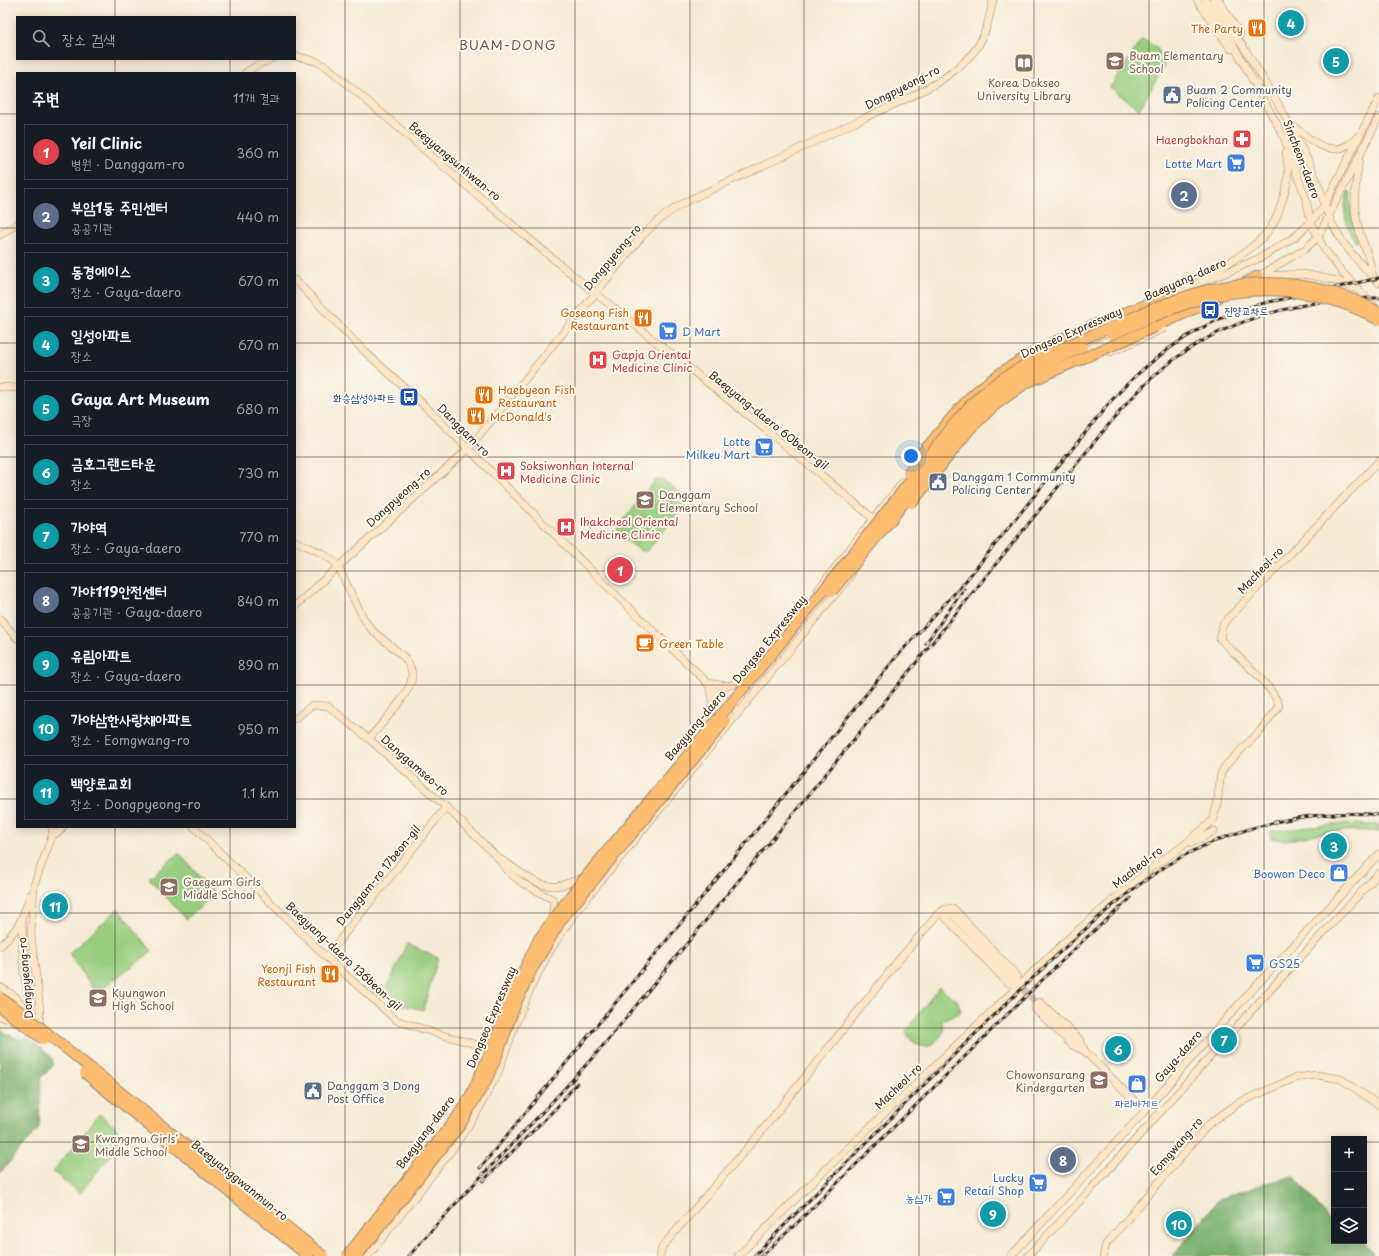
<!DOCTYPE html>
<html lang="ko">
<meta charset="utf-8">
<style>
:root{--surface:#171b24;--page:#242831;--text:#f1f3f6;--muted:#9ea1a6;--line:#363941;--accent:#ea580c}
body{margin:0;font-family:"Playpen Sans","Poor Story",sans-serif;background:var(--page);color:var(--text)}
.controls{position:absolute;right:12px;bottom:12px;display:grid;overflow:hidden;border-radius:0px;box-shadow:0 2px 10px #0003}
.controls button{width:36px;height:36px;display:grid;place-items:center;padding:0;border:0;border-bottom:1px solid var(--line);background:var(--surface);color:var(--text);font:20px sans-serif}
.you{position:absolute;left:911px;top:456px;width:14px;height:14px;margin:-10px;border:3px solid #fff;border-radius:50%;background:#1a73e8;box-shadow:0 0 0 6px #1a73e833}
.badge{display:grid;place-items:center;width:26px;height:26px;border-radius:50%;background:var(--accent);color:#fff;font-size:13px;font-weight:700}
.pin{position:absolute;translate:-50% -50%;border:2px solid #fff;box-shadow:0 1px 4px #0006}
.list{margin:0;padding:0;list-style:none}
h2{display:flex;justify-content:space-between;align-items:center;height:52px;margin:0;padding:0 16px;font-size:17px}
h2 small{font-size:13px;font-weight:400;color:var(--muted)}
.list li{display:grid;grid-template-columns:26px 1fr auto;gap:12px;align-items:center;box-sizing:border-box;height:56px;margin:0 8px 8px;padding:0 8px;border:1px solid var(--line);border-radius:0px}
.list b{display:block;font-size:15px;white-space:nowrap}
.list p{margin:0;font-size:13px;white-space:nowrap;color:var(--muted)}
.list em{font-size:13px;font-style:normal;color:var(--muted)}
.icon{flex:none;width:22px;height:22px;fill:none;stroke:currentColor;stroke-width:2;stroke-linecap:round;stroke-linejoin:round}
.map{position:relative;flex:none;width:1379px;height:1256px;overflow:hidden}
.search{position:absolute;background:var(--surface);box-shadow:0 2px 10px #0003;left:16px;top:16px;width:280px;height:44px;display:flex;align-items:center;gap:10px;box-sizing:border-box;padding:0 14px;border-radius:0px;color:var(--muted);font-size:15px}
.panel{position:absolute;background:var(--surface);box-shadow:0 2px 10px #0003;left:16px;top:72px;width:280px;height:756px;border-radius:0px}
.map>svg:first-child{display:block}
.green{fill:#99ce7f;stroke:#6a7c4e}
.forest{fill:#7ab16e;stroke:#5a6e46}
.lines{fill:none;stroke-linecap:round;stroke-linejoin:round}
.secondary-tunnel{stroke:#d0c4b0;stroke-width:7;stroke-dasharray:7 3.5;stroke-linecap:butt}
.secondary-casing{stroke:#988a79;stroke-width:8}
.highway-casing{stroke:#988a79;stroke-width:12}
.secondary{stroke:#fee5c5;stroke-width:7}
.highway{stroke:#fcbd6f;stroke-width:10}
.rail-casing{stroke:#3b2a1e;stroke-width:3}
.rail{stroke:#fbf7ec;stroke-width:1.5;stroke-dasharray:4.5;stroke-linecap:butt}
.highway-bridge-casing{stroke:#988a79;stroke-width:12;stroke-linecap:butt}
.highway-bridge{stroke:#fcbd6f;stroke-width:10}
.grid{fill:none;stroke:#3b2a1e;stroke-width:1;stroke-opacity:0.55}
.labels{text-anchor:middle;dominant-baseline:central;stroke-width:4;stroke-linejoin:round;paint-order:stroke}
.food-label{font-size:11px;fill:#c56008;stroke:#fbf7ec;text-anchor:end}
.education-label{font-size:11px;fill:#785e54;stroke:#fbf7ec;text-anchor:start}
.street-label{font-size:11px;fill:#3b2a1e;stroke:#fbf7ec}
.service-label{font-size:11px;fill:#4e5e75;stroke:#fbf7ec;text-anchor:start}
.health-label{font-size:11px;fill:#be3a42;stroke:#fbf7ec;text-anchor:start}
.shop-label{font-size:11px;fill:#366cbe;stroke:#fbf7ec;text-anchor:end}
.transit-label{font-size:11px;fill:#164399;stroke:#fbf7ec;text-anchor:start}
.quarter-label{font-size:13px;letter-spacing:1px;fill:#73555b;stroke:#fbf7ec}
</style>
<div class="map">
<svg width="1379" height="1256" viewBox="0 0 1379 1256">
<rect width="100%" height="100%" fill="#fbf7ec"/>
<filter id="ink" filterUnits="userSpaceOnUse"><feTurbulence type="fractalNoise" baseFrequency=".025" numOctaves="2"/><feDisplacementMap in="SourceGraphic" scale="8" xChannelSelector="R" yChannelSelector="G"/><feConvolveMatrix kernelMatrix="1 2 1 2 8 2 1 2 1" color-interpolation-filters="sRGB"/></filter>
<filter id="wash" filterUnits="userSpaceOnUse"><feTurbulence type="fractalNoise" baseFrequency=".012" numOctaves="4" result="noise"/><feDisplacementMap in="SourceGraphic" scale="16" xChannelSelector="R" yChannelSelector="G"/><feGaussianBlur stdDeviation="0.9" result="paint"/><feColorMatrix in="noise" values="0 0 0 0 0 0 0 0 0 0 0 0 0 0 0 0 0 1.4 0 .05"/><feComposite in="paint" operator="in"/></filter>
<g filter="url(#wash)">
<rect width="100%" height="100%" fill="#f5ead4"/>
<g class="green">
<path d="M1142 39 1157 48 1164 60 1163 68 1139 110 1110 87Z"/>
<path d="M1348 192 1351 193C1349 210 1353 225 1358 241L1356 243C1345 227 1342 211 1348 192Z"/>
<path d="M662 479 684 496 686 504 647 551H641L618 534V527L656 480Z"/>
<path d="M1343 824 1379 825V832C1362 830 1341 830 1323 833 1306 835 1288 844 1271 838L1270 831Z"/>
<path d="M179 853 215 895 186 919 149 878Z"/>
<path d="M118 909 152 951 96 993 69 953Z"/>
<path d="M407 944 438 958 423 1010 399 1004 386 990Z"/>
<path d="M939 987 957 1000 961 1011 955 1015 941 1020C942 1023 944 1027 944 1030 943 1034 940 1037 937 1040 925 1053 911 1044 906 1031Z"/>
<path d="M99 1114 126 1136 80 1193 53 1172Z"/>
</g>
<g class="forest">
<path d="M0 1030 16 1038 31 1039 50 1056 53 1061 52 1067 41 1078 39 1128 0 1173Z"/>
<path d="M1294 1176 1330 1221 1334 1224V1241C1351 1241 1367 1237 1374 1256H1173L1219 1199 1267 1183Z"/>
</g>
</g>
<g filter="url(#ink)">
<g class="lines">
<path class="secondary-tunnel" d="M1015 981 1041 1008"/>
<g class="secondary-casing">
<g id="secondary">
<path d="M1197 0 1231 49"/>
<path d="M1205 0 1230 39 1283 135 1306 199 1311 222 1324 249 1342 272 1376 308"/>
<path d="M1213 0C1239 41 1267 81 1289 124 1300 144 1311 165 1319 187 1324 201 1327 216 1335 229 1346 250 1363 266 1379 283"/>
<path d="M1219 0 1240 35"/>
<path d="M295 56 315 61 327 67C412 138 494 211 579 280 678 360 779 438 876 521"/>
<path d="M245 73 256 66 271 59"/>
<path d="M1291 124C1306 136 1328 159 1349 144 1352 142 1355 139 1358 136"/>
<path d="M1359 160C1356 182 1352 204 1358 226 1362 243 1371 259 1373 277"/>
<path d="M0 235 17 224"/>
<path d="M1259 276 1305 249 1318 237 1379 117"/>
<path d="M1203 278C1227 263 1260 248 1274 222 1278 215 1280 208 1282 201 1288 184 1290 172 1286 153"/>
<path d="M1255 278 1258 276 1303 274 1319 277 1338 281 1359 290"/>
<path d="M295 280 362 349 426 407 617 596 739 713"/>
<path d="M1168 297 1186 287 1218 276 1260 258 1296 236 1311 222 1324 206 1379 98"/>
<path d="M1110 352 1163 329"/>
<path d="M1078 353 1119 336"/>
<path d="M0 387 17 388"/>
<path d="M295 541C309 548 327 553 337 565 340 569 342 574 344 579 351 592 362 620 372 630 384 643 413 656 412 677 411 694 380 725 369 739"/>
<path d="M818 590 873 519 904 481"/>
<path d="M295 606 468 449 643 235C657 220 673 208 691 199 748 173 805 146 862 119 900 101 942 87 971 55 985 40 989 20 993 0"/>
<path d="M0 619 17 638"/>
<path d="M709 683C729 688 732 686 749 676"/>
<path d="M295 719 312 705 328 706 369 739 446 807 498 858 507 871 522 883 554 900 552 917"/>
<path d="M707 727 712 709 713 698 708 684"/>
<path d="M194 827 326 957 396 1020 432 1032 496 1050"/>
<path d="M52 836 60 831 63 827"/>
<path d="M1192 843 1214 831"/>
<path d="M500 859C518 869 535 888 557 886 565 885 574 881 582 878"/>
<path d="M953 908 1015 974 1017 978 1016 981 1011 984 1007 982 945 917 942 914H938L945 909Z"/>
<path d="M22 919 23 965 30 1010 33 1016"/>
<path d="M0 946C18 931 23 917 30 895"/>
<path d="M326 957 446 807"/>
<path d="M0 987 16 997 29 1015"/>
<path d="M1040 1002 1079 1039 1085 1051 1072 1045 1035 1009V1005Z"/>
<path d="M1041 1008 1145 1111"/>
<path d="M0 1016 17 1023"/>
<path d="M40 1030V1009L31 935 34 885 52 836V827"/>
<path d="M368 1256 451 1151 476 1114 497 1075 517 1020 533 983 550 951 574 914 851 575"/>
<path d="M660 1256 662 1247 761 1132 902 956 938 914C945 910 948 911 954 916L1011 977"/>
<path d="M738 1256 822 1173 1070 937 1153 866 1179 849 1209 824 1213 819 1217 805 1221 773 1226 765 1260 731 1279 706C1274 686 1235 655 1220 639L1223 624 1379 461"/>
<path d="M1011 1256 1145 1111 1240 1003 1379 854"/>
<path d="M1028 1256 1091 1189 1270 990 1379 873"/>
<path d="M1103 1256 1106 1244 1209 1124 1238 1103 1295 1078 1317 1075 1341 1079 1379 1105"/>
</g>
</g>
<g class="highway-casing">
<g id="highway">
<path d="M1243 284 1258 276"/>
<path d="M1155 327 1217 298"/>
<path d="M922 453C940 433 956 410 976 392 1031 344 1105 322 1171 295"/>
</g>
</g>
<use href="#secondary" class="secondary"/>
<use href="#highway" class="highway"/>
<g class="rail-casing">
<g id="rail">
<path d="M926 643 964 589"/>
<path d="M480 1168 721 874 897 656 964 583 1110 402C1145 363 1186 332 1235 312 1250 306 1267 302 1284 299 1316 292 1347 285 1379 278"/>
<path d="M483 1181 558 1106 577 1083"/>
<path d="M409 1256C472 1181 544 1115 607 1041 732 889 856 738 979 585 1015 540 1051 495 1087 451 1118 413 1147 376 1189 349 1241 315 1317 297 1379 298"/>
<path d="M754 1256C819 1190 884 1125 950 1059 986 1023 1022 988 1058 954 1097 918 1137 882 1183 856 1219 837 1256 825 1296 818 1323 814 1352 812 1379 815"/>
<path d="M761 1256 795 1225 1036 986 1086 938 1131 898"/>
</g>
</g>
<use href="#rail" class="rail"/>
<g class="highway-bridge-casing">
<g id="highway-bridge">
<path d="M1112 334C1139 323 1166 310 1194 301 1255 282 1322 288 1379 320"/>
<path d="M908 473 922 453"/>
<path d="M912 503 969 430 994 406 1026 383 1155 327"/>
<path d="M832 591 890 521 958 432 986 401 1018 377 1082 347"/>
<path d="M0 998 21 1012 323 1256"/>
<path d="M0 1007 43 1039"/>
<path d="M85 1073 308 1256"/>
<path d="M347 1256 458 1116 471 1095 484 1066 493 1046 510 999 539 939 575 890C660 787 748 685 832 580 863 541 894 502 925 462 942 440 959 415 980 396 1013 366 1057 350 1097 333 1130 319 1163 303 1197 293 1258 275 1323 281 1379 312"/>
<path d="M357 1256 460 1125 486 1081 498 1053 515 1005 531 971 561 920 725 721"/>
</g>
</g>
<use href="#highway-bridge" class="highway-bridge"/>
</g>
</g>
<path class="grid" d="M115 0V17M230 0V17M345 0V1256M460 0V1256M575 0V1256M690 0V1256M804 0V1256M919 0V1256M1034 0V1256M1149 0V1256M1264 0V1256M115 59V73M230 59V73M0 114H17M295 114H1379M0 228H17M295 228H1379M0 343H17M295 343H1379M0 457H17M295 457H1379M0 571H17M295 571H1379M0 685H17M295 685H1379M0 799H17M295 799H1379M115 827V1256M230 827V1256M0 913H1379M0 1028H1379M0 1142H1334M1364 1142H1379"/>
<defs>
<g id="restaurant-square" transform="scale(1)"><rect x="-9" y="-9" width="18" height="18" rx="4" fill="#e8710a" stroke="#fbf7ec"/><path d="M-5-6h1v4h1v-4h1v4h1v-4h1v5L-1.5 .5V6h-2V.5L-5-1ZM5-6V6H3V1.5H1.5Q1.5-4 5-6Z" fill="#fff"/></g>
<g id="school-square" transform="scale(1)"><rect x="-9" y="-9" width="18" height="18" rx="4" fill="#8d6e63" stroke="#fbf7ec"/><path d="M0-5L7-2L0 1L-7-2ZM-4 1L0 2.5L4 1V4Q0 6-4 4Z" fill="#fff"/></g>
<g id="library-square" transform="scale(1)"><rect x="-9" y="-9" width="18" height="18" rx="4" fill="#8d6e63" stroke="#fbf7ec"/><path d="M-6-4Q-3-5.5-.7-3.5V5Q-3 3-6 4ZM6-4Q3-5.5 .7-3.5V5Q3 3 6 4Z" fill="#fff"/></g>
<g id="civic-square" transform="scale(1)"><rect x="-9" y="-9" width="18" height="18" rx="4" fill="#5c6f8a" stroke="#fbf7ec"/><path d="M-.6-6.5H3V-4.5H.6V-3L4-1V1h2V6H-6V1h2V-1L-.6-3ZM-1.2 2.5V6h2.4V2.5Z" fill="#fff"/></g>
<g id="pharmacy-square" transform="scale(1)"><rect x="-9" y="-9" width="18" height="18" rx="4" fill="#e0444e" stroke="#fbf7ec"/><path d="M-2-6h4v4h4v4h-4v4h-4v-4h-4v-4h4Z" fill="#fff"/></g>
<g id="supermarket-square" transform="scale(1)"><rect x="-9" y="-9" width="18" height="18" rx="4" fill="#3f7fe0" stroke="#fbf7ec"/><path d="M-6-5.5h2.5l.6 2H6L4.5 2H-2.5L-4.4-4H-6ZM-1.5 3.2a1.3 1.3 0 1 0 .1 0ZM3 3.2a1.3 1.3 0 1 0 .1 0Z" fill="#fff"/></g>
<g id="bus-square" transform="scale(1)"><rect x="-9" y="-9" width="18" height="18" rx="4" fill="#1a4fb4" stroke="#fbf7ec"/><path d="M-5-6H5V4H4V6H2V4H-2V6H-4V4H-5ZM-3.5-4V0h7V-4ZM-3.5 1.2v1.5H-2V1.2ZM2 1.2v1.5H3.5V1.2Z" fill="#fff"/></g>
<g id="hospital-square" transform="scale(1)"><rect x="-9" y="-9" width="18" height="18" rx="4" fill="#e0444e" stroke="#fbf7ec"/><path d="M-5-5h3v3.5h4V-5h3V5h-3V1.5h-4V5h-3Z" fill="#fff"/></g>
<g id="cafe-square" transform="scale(1)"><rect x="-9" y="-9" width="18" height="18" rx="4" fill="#e8710a" stroke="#fbf7ec"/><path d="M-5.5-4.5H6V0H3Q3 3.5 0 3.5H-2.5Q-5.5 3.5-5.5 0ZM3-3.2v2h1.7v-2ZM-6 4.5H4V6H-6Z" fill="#fff"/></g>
<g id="shop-square" transform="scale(1)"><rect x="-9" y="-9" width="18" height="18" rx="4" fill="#3f7fe0" stroke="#fbf7ec"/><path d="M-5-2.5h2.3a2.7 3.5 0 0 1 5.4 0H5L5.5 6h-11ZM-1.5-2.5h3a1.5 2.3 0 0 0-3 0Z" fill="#fff"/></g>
</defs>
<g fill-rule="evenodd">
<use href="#restaurant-square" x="1257" y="28"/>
<use href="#school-square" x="1115" y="61"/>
<use href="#library-square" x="1024" y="63"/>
<use href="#civic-square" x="1172" y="95"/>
<use href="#pharmacy-square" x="1242" y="139"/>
<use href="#supermarket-square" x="1236" y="163"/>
<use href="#bus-square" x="1210" y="310"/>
<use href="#restaurant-square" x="643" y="318"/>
<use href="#supermarket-square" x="668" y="331"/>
<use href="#hospital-square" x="598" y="360"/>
<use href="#restaurant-square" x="484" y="395"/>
<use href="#bus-square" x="409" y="397"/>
<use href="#restaurant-square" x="476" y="416"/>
<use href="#supermarket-square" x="764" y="447"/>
<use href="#hospital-square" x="506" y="471"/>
<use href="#civic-square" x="938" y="482"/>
<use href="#school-square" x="645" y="500"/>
<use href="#hospital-square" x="566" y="527"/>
<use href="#cafe-square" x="645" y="643"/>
<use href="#shop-square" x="1339" y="873"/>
<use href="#school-square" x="169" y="887"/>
<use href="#supermarket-square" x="1255" y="963"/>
<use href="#restaurant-square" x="330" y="974"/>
<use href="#school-square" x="98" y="998"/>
<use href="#school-square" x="1099" y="1080"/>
<use href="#shop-square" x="1137" y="1084"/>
<use href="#civic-square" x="313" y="1091"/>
<use href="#school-square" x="81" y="1144"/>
<use href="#supermarket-square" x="1038" y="1183"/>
<use href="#supermarket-square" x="946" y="1197"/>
</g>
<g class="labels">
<g class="food-label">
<text x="1243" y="28">The Party</text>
<text x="629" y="312">Goseong Fish<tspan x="629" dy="13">Restaurant</tspan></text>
<text x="498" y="389" text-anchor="start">Haebyeon Fish<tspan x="498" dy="13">Restaurant</tspan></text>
<text x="490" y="416" text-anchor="start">McDonald's</text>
<text x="659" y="643" text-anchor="start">Green Table</text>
<text x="316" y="968">Yeonji Fish<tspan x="316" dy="13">Restaurant</tspan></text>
</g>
<g class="education-label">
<text x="1129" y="55">Buam Elementary<tspan x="1129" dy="13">School</tspan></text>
<text x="1024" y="82" text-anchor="middle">Korea Dokseo<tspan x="1024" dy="13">University Library</tspan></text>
<text x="659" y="494">Danggam<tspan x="659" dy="13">Elementary School</tspan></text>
<text x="183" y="881">Gaegeum Girls<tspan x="183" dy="13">Middle School</tspan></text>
<text x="112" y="992">Kyungwon<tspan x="112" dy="13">High School</tspan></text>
<text x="1085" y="1074" text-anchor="end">Chowonsarang<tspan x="1085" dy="13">Kindergarten</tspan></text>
<text x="95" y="1138">Kwangmu Girls'<tspan x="95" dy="13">Middle School</tspan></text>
</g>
<g class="street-label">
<text transform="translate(902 87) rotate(-27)">Dongpyeong-ro</text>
<text transform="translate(1302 159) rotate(69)">Sincheon-daero</text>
<text transform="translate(455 161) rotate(40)">Baegyangsunhwan-ro</text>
<text transform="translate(612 257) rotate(-50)">Dongpyeong-ro</text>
<text transform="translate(1185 279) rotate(-24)">Baegyang-daero</text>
<text transform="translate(1071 332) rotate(-24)">Dongseo Expressway</text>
<text transform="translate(769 420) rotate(39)">Baegyang-daero 60beon-gil</text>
<text transform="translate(464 430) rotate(45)">Danggam-ro</text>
<text transform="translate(398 497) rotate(-42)">Dongpyeong-ro</text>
<text transform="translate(1260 570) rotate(-46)">Macheol-ro</text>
<text transform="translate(769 639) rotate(-51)">Dongseo Expressway</text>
<text transform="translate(695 725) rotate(-50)">Baegyang-daero</text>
<text transform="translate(415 765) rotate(41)">Danggamseo-ro</text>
<text transform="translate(1137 867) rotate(-38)">Macheol-ro</text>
<text transform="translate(378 875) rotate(-51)">Danggam-ro 17beon-gil</text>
<text transform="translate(344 956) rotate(43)">Baegyang-daero 136beon-gil</text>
<text transform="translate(25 978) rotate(-95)">Dongpyeong-ro</text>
<text transform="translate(491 1017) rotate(-67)">Dongseo Expressway</text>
<text transform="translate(1178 1056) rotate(-49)">Gaya-daero</text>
<text transform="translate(898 1086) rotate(-44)">Macheol-ro</text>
<text transform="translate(425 1132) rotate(-53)">Baegyang-daero</text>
<text transform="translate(1176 1146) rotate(-49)">Eomgwang-ro</text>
<text transform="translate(240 1180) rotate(39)">Baegyanggwanmun-ro</text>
</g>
<g class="service-label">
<text x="1186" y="89">Buam 2 Community<tspan x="1186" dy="13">Policing Center</tspan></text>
<text x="952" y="476">Danggam 1 Community<tspan x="952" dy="13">Policing Center</tspan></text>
<text x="327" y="1085">Danggam 3 Dong<tspan x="327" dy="13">Post Office</tspan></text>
</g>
<g class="health-label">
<text x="1228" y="139" text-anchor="end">Haengbokhan</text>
<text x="612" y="354">Gapja Oriental<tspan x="612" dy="13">Medicine Clinic</tspan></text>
<text x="520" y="465">Soksiwonhan Internal<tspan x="520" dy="13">Medicine Clinic</tspan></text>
<text x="580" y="521">Ihakcheol Oriental<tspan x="580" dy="13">Medicine Clinic</tspan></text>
</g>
<g class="shop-label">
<text x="1222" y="163">Lotte Mart</text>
<text x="682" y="331" text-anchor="start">D Mart</text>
<text x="750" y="441">Lotte<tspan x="750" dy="13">Milkeu Mart</tspan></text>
<text x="1325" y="873">Boowon Deco</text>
<text x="1269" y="963" text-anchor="start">GS25</text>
<text x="1137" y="1103" text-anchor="middle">파리바게트</text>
<text x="1024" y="1177">Lucky<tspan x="1024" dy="13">Retail Shop</tspan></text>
<text x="932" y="1197">농심가</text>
</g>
<g class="transit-label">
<text x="1224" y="310">진양교차로</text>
<text x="395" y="397" text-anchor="end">화승삼성아파트</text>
</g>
<g class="quarter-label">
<text x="508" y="44">BUAM-DONG</text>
</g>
</g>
</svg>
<div class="controls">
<button>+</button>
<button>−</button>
<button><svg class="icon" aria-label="layers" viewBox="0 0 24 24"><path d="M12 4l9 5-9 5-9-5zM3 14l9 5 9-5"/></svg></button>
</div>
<div class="you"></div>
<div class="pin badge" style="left:620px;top:570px;background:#e0444e">1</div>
<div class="pin badge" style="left:1184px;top:195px;background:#5c6f8a">2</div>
<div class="pin badge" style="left:1334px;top:846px;background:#0f9aa8">3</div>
<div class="pin badge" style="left:1291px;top:23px;background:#0f9aa8">4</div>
<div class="pin badge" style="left:1336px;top:61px;background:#0f9aa8">5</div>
<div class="pin badge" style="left:1118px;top:1049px;background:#0f9aa8">6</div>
<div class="pin badge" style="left:1224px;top:1040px;background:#0f9aa8">7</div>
<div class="pin badge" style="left:1063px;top:1160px;background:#5c6f8a">8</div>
<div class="pin badge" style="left:993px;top:1214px;background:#0f9aa8">9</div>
<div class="pin badge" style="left:1179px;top:1224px;background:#0f9aa8">10</div>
<div class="pin badge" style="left:55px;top:906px;background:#0f9aa8">11</div>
<div class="search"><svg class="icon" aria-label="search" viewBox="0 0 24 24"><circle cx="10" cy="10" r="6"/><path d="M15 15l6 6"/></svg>장소 검색</div>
<section class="panel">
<h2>주변<small>11개 결과</small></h2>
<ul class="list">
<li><span class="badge" style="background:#e0444e">1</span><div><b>Yeil Clinic</b><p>병원 · Danggam-ro</p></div><em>360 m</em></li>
<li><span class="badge" style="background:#5c6f8a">2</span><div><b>부암1동 주민센터</b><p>공공기관</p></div><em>440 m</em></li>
<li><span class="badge" style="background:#0f9aa8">3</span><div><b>동경에이스</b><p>장소 · Gaya-daero</p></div><em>670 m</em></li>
<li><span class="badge" style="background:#0f9aa8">4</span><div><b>일성아파트</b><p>장소</p></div><em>670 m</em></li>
<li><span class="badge" style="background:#0f9aa8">5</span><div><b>Gaya Art Museum</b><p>극장</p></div><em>680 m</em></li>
<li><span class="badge" style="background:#0f9aa8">6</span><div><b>금호그랜드타운</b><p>장소</p></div><em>730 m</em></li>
<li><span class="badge" style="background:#0f9aa8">7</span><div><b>가야역</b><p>장소 · Gaya-daero</p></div><em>770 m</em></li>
<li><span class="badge" style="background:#5c6f8a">8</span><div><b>가야119안전센터</b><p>공공기관 · Gaya-daero</p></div><em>840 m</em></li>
<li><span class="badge" style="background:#0f9aa8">9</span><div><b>유림아파트</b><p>장소 · Gaya-daero</p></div><em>890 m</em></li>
<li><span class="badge" style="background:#0f9aa8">10</span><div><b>가야삼한사랑채아파트</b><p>장소 · Eomgwang-ro</p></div><em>950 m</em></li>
<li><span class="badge" style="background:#0f9aa8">11</span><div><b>백양로교회</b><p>장소 · Dongpyeong-ro</p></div><em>1.1 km</em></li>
</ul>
</section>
</div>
